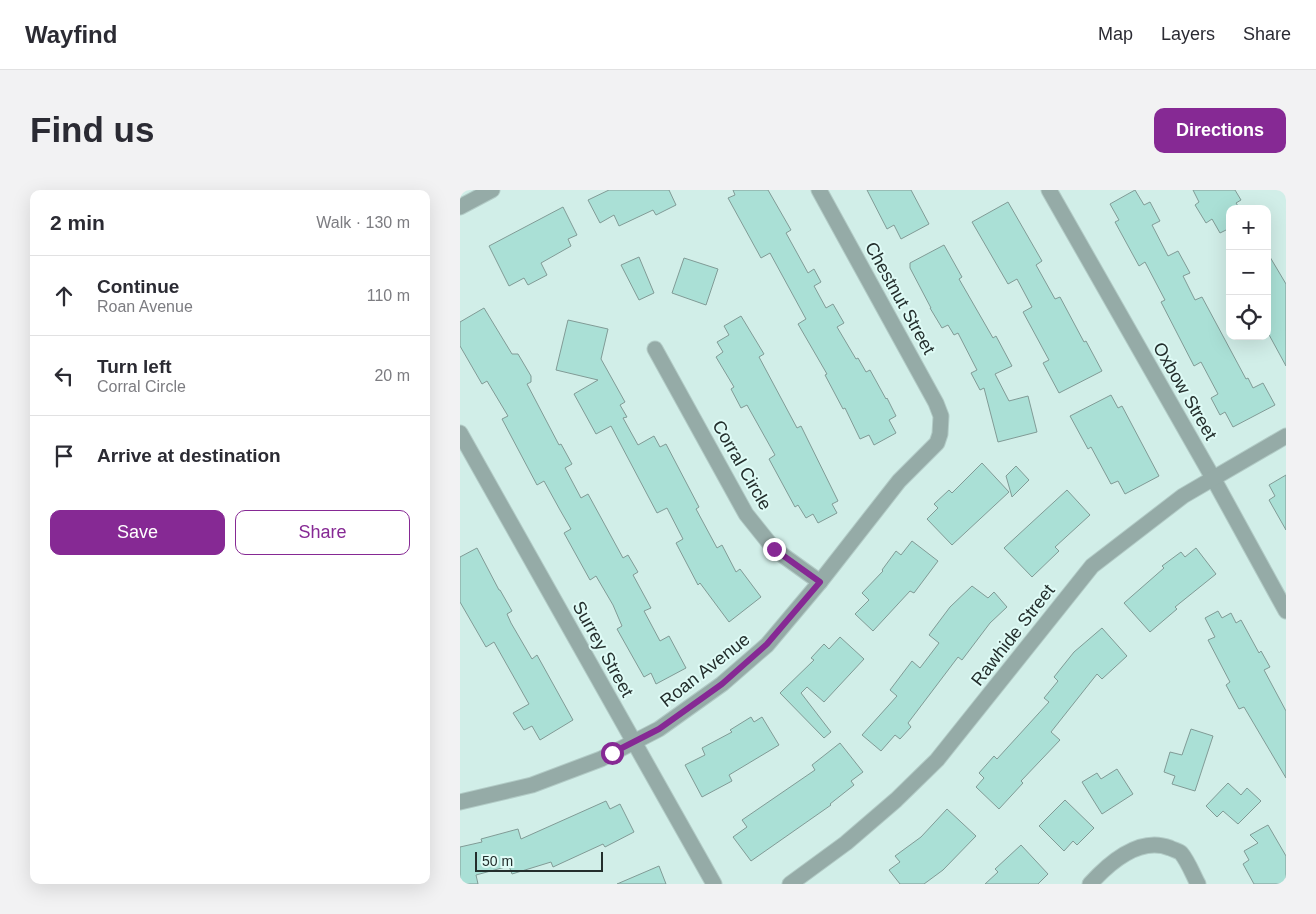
<!DOCTYPE html>
<meta charset="utf-8">
<style>
:root{--surface:#fff;--page:#f2f2f3;--text:#2b2b33;--muted:#7c7c81;--line:#e1e1e2;--accent:#862994}
body{margin:0;font-family:Arial,sans-serif;background:var(--page);color:var(--text)}
.controls{position:absolute;right:15px;top:15px;display:grid;overflow:hidden;border-radius:10px;box-shadow:0 5px 20px #0002}
.controls button{width:45px;height:45px;display:grid;place-items:center;padding:0;border:0;border-bottom:1px solid var(--line);background:var(--surface);color:var(--text);font:25px sans-serif}
.scale{position:absolute;left:15px;bottom:12px;width:128px;box-sizing:border-box;padding-left:5px;border:2px solid #232e2c;border-top:0;font-size:14px;line-height:18px;white-space:nowrap;color:#232e2c;-webkit-text-stroke:4px #dffbf6;paint-order:stroke}
.stop{position:absolute;width:15px;height:15px;margin:-11px;border:4px solid #862994;border-radius:50%;background:#fff}
.stop.end{background:#862994;border-color:#fff;box-shadow:0 1px 5px #0008}
.list{margin:0;padding:0;list-style:none}
h2{display:flex;justify-content:space-between;align-items:center;height:65px;margin:0;padding:0 20px;font-size:21px}
h2 small{font-size:16px;font-weight:400;color:var(--muted)}
.list li{display:grid;grid-template-columns:32px 1fr auto;gap:15px;align-items:center;box-sizing:border-box;height:80px;padding:0 20px;border-top:1px solid var(--line)}
.list b{display:block;font-size:19px;white-space:nowrap}
.list p{margin:0;font-size:16px;white-space:nowrap;color:var(--muted)}
.list em{font-size:16px;font-style:normal;color:var(--muted)}
.actions{display:flex;gap:10px;padding:15px 20px}
.actions a{flex:1;padding:11px 0;border:1px solid var(--accent);border-radius:10px;text-align:center;font-size:18px;color:var(--accent)}
.actions .main{background:var(--accent);color:#fff}
.icon{flex:none;width:28px;height:28px;fill:none;stroke:currentColor;stroke-width:2;stroke-linecap:round;stroke-linejoin:round}
.map{position:relative;flex:none;width:826px;height:694px;overflow:hidden;border-radius:10px}
header{display:flex;align-items:center;gap:30px;box-sizing:border-box;height:70px;padding:0 25px;background:var(--surface);border-bottom:1px solid var(--line)}
header strong{font-size:24px}
nav{display:flex;gap:28px;margin-inline-start:auto;font-size:18px}
.intro{display:flex;align-items:center;justify-content:space-between;box-sizing:border-box;height:120px;padding:0 30px}
h1{margin:0;font-size:35px}
.button{padding:12px 22px;border-radius:10px;background:var(--accent);color:#fff;font-size:18px;font-weight:700}
main{display:flex;gap:30px;padding:0 30px}
aside{flex:1;background:var(--surface);border-radius:10px;box-shadow:0 5px 20px #0002}
.map>svg:first-child{display:block}
.building{fill:#aae0d6;stroke:#819b96}
.lines{fill:none;stroke-linecap:round;stroke-linejoin:round}
.street-casing{stroke:#b2cbc6;stroke-width:17}
.street{stroke:#95aba7;stroke-width:15}
.route{stroke:#862994;stroke-width:6}
.labels{text-anchor:middle;dominant-baseline:central;stroke-width:4;stroke-linejoin:round;paint-order:stroke}
.street-label{font-size:18px;fill:#232e2c;stroke:#dffbf6}
</style>
<header>
<strong>Wayfind</strong>
<nav><a>Map</a><a>Layers</a><a>Share</a></nav>
</header>
<div class="intro"><h1>Find us</h1><a class="button">Directions</a></div>
<main>
<aside>
<h2>2 min<small>Walk · 130 m</small></h2>
<ul class="list">
<li><svg class="icon" aria-label="ahead" viewBox="0 0 24 24"><path d="M12 20V5M6 11l6-6 6 6"/></svg><div><b>Continue</b><p>Roan Avenue</p></div><em>110 m</em></li>
<li><svg class="icon" aria-label="left" viewBox="0 0 24 24"><path d="M17 20v-9H6M10 6l-5 5 5 5"/></svg><div><b>Turn left</b><p>Corral Circle</p></div><em>20 m</em></li>
<li><svg class="icon" aria-label="arrive" viewBox="0 0 24 24"><path d="M6 21V4h12l-3 4 3 4H6"/></svg><div><b>Arrive at destination</b></div></li>
</ul>
<div class="actions"><a class="main">Save</a><a>Share</a></div>
</aside>
<div class="map">
<svg width="826" height="694" viewBox="0 0 826 694">
<rect width="100%" height="100%" fill="#d1eee8"/>
<g class="building">
<path d="M149 0H209L216 15 196 25 193 20 159 36 154 25 140 33 128 10Z"/>
<path d="M273 0H308L331 40 326 43 342 72 348 83 354 79 361 92 354 96 366 118 373 114 384 133 377 137 396 169 398 168 406 182 410 180 426 209 427 208 436 226 429 230 436 243 414 255 409 245 400 249 385 218 383 219 365 185 367 184 338 134 346 129 310 63 301 68 268 8 275 5Z"/>
<path d="M407 0H451L469 34 441 49 434 35 427 39Z"/>
<path d="M675 0 684 15 690 12 700 31 692 35 708 66 718 61 730 83 723 86 735 110 742 107 786 189 788 188 793 198 803 193 815 215 773 237 765 222 760 225 751 208 758 204 741 172 734 176 701 112 705 110 685 72 679 76 655 32 659 30 650 14Z"/>
<path d="M733 0H775L781 10 776 13 780 19H770V38L760 43 752 29 746 33 735 15 739 12Z"/>
<path d="M548 12 582 71 576 75 595 109 600 107 624 152 626 151 642 181 599 203 583 173 589 170 563 122 572 117 557 89 548 94 512 32Z"/>
<path d="M103 17 117 45 108 49 111 56 81 73 87 85 68 95 64 88 49 96 29 56Z"/>
<path d="M484 55 502 87 499 89 533 148 536 146 552 176 535 184 549 211 568 206 577 242 538 252 524 198 520 200 511 183 517 180 498 143 494 145 488 135 482 138 470 118H471L450 78V73Z"/>
<path d="M807 62 826 94V176L807 141Z"/>
<path d="M179 67 194 103 179 110 161 75Z"/>
<path d="M224 68 258 79 246 115 212 103Z"/>
<path d="M24 118 52 164H58L71 186V192L67 194 99 255 101 254 112 274 105 278 121 308 128 304 163 368 168 365 178 382 173 385 191 418 184 421 200 451 209 446 226 478 196 494 191 483 184 487 157 439 162 436 153 415 136 386 130 390 104 343 111 339 100 320 84 291 77 295 42 229 48 226 27 191 22 194 0 156V132Z"/>
<path d="M281 126 304 164 299 167 337 238 341 236 378 311 372 314 377 323 358 333 353 324 346 328 338 315 335 317 309 269 315 265 287 215 281 218 271 199 274 197 256 167 263 162 257 152 269 145 264 136Z"/>
<path d="M108 130 148 139 141 169 165 212 160 215 167 227 163 228 178 255 194 246 200 257 206 254 239 317 236 319 257 358 262 355 276 382 280 379 301 407 269 432 240 393 238 395 216 353 223 349 207 318 197 323 151 236 136 244 114 204 138 190 96 180Z"/>
<path d="M651 205 658 218 662 216 699 286 665 304 658 291 651 294 631 257 628 259 610 226Z"/>
<path d="M522 273 549 302 492 355 467 329 478 318 474 314 489 300 492 303Z"/>
<path d="M556 276 569 290 552 307 546 286Z"/>
<path d="M826 285V340L809 310 815 306 809 295Z"/>
<path d="M607 300 630 325 595 357 599 361 572 387 544 358Z"/>
<path d="M452 351 478 371 454 403 450 401 413 441 395 424 409 410 402 403 423 381 422 380 436 361 441 365Z"/>
<path d="M17 358 39 400H40L52 421 47 424 51 433 72 469 77 465 113 530 80 550 72 536 64 540 53 523 69 514 34 452 26 457 0 412V367Z"/>
<path d="M736 358 756 384 715 417 717 419 690 442 664 413 704 378 702 376 721 362 725 367Z"/>
<path d="M512 396 528 408 534 402 547 417 530 433 502 470 498 467 448 533 451 537 440 549 435 545 421 561 402 545 437 506 430 500 452 471 460 478 479 453 469 445 490 417Z"/>
<path d="M758 421 762 428 771 423 776 433 781 430 799 463 801 461 810 477 804 480 826 521V588L784 517 779 519 766 495 770 492 748 450 755 447 745 428Z"/>
<path d="M642 438 667 466 642 489 637 484 591 542 600 550 561 591 563 593 539 619 516 597 524 588 519 583 534 566 537 569 589 512 584 508 598 491 594 487 614 462Z"/>
<path d="M380 447 404 469 364 512 347 497 341 503 371 542 364 548 320 503 354 470 351 468 364 454 369 459Z"/>
<path d="M291 527 294 532 302 527 319 555 269 585 272 591 242 607 225 575 245 565 242 558 272 542 270 540Z"/>
<path d="M731 539 753 546 735 601 712 594 715 586 704 582 710 562 722 565Z"/>
<path d="M380 553 403 582 391 591 394 595 370 614 371 615 291 671 273 647 287 637 282 630 355 580 352 575Z"/>
<path d="M657 579 673 604 642 624 622 592 637 583 641 589Z"/>
<path d="M768 593 781 605 787 598 801 611 778 634 763 621 757 627 746 616Z"/>
<path d="M605 610 634 638 617 655 613 651 604 661 579 636Z"/>
<path d="M146 611 150 619 160 614 174 642 145 657 143 654 93 677 91 672 52 684 49 676 16 685 18 694H0V657L22 652 21 649 58 639 61 649Z"/>
<path d="M487 619 516 646 483 680 464 694H440L429 680 440 672 435 666 461 647Z"/>
<path d="M808 635 826 666V694H794L783 674 789 670 784 661 798 653 790 645Z"/>
<path d="M561 655 588 684 578 694H525L538 682 535 679Z"/>
<path d="M199 676 206 694H157Z"/>
</g>
<g class="lines">
<g class="street-casing">
<g id="street">
<path d="M589 0 753 288 826 421"/>
<path d="M0 17 32 0"/>
<path d="M195 159 286 324 314 359 360 392"/>
<path d="M0 243 254 694"/>
<path d="M0 612 72 595 141 569 199 539 262 494 307 455 360 392 439 291 477 253 480 244 481 226 476 213 359 0"/>
<path d="M330 694 386 653 436 610 477 570 632 376 723 306 826 246"/>
<path d="M630 694C649 673 680 646 710 658 714 660 719 661 721 663 728 671 733 685 738 694"/>
</g>
</g>
<use href="#street" class="street"/>
</g>
<g class="lines">
<path class="route" d="M152 563 199 539 262 494 307 454 360 392 314 359"/>
</g>
<g class="labels">
<g class="street-label">
<text transform="translate(440 108) rotate(61)">Chestnut Street</text>
<text transform="translate(725 201) rotate(60)">Oxbow Street</text>
<text transform="translate(282 275) rotate(60)">Corral Circle</text>
<text transform="translate(553 445) rotate(-52)">Rawhide Street</text>
<text transform="translate(143 459) rotate(61)">Surrey Street</text>
<text transform="translate(245 480) rotate(-38)">Roan Avenue</text>
</g>
</g>
</svg>
<div class="controls">
<button>+</button>
<button>−</button>
<button><svg class="icon" aria-label="locate" viewBox="0 0 24 24"><circle cx="12" cy="12" r="6"/><path d="M12 2v4M12 18v4M2 12h4M18 12h4"/></svg></button>
</div>
<div class="scale">50 m</div>
<div class="stop" style="left:152px;top:563px"></div>
<div class="stop end" style="left:314px;top:359px"></div>
</div>
</main>
